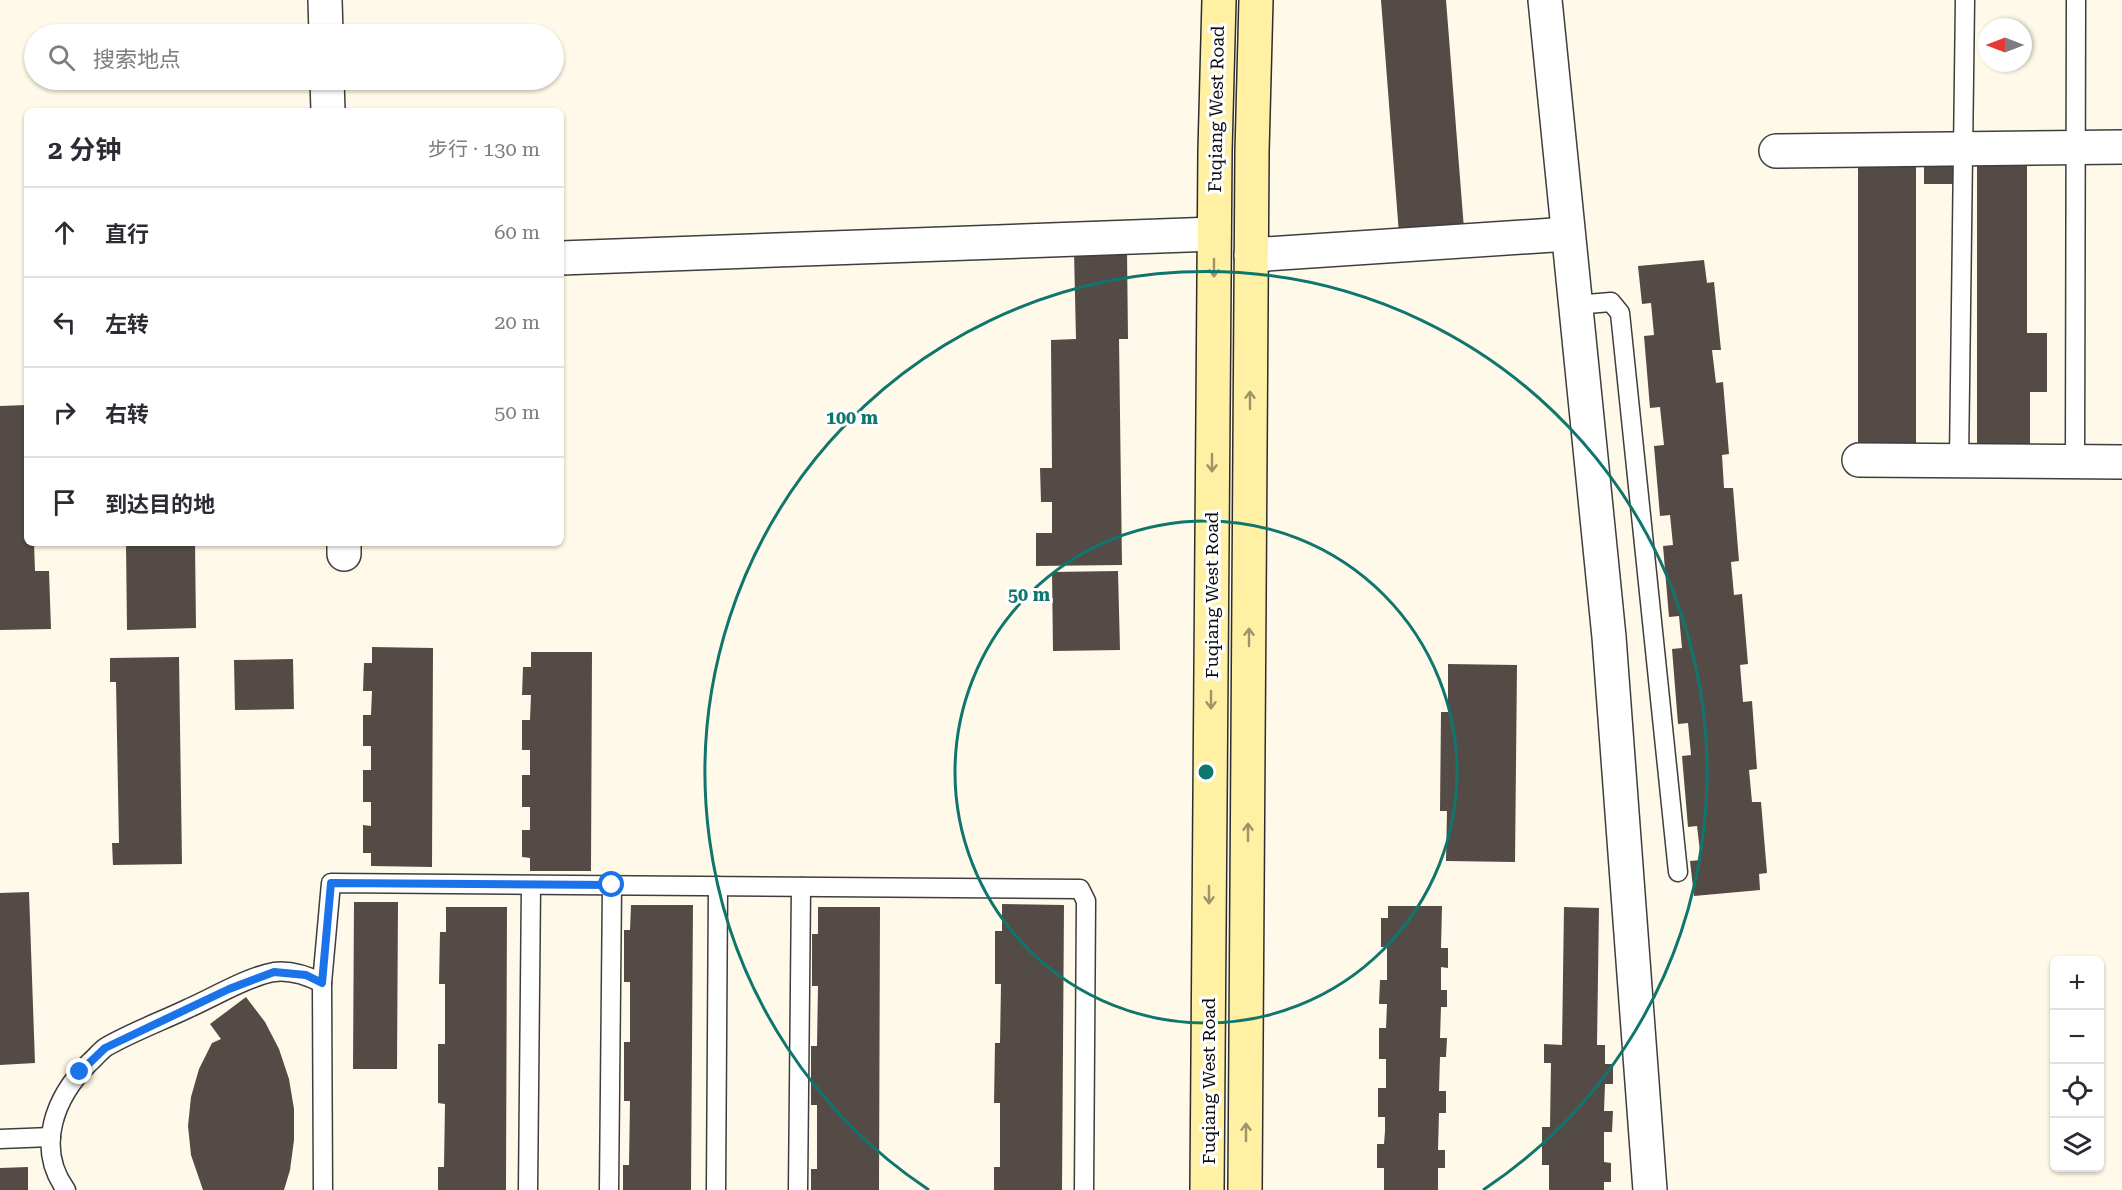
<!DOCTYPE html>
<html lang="zh">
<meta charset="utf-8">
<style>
:root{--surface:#fff;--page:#f2f2f3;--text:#2b2b33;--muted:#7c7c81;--line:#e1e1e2}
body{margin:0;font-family:"Roboto Serif","Noto Sans SC",serif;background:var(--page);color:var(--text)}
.controls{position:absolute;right:18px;bottom:18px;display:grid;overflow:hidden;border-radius:9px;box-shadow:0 2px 4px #0004}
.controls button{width:54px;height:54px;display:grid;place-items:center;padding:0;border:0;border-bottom:2px solid var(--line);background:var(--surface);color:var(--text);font:30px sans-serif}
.compass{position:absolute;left:1978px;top:18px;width:54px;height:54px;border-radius:50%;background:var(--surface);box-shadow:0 2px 4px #0004;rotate:270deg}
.stop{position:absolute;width:18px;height:18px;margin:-14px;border:4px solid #1a73e8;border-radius:50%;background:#fff}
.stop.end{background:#1a73e8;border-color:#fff;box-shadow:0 2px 6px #0008}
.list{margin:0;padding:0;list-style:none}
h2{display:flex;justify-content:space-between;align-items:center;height:78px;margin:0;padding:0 24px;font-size:26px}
h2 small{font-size:20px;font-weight:400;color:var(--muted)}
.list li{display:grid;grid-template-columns:39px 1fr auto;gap:18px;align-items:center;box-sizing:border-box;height:90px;padding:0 24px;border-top:2px solid var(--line)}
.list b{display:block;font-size:22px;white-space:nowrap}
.list em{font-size:20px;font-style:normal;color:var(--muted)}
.icon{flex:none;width:33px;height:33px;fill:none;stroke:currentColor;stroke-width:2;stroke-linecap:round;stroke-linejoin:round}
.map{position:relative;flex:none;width:2122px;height:1190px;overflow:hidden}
.search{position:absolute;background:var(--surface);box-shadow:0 2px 4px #0004;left:24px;top:24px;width:540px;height:66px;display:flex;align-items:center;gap:15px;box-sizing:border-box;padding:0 21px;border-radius:33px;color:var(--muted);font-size:22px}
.panel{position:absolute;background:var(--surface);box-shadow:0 2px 4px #0004;left:24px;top:108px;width:540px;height:438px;border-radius:9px}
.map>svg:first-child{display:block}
.building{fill:#544b46}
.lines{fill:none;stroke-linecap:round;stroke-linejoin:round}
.lane-casing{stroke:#3e3e3e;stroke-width:21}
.street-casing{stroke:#3e3e3e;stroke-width:36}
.secondary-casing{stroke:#2d2d2d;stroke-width:36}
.lane{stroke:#fff;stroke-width:18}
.street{stroke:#fff;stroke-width:33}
.secondary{stroke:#fff0a4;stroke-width:33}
.oneway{stroke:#9d9467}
.route{stroke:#1a73e8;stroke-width:8}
.ring{fill:none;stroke:#0f766e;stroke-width:3}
.labels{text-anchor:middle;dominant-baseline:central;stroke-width:6;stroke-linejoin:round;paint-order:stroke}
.street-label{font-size:18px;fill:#0b0b0b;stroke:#fff}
.centre{fill:#0f766e;stroke:#fff;stroke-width:3}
.ring-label{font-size:18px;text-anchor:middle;font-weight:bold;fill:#0f766e;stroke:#fff;stroke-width:6;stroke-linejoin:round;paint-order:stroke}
</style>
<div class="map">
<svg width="2122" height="1190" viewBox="0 0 2122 1190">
<rect width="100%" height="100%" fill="#fff9e9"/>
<g class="building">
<path d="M1381 0H1446L1464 229 1399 234Z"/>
<path d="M1977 156H2027V333H2047V392H2030V444H1977Z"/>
<rect x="1858" y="163" width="58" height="286"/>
<rect x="1924" y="163" width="30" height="21"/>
<path d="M1127 250 1128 339H1119L1122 565 1036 566V533H1052V502H1041L1040 468H1052L1051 340 1076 339 1074 251Z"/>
<path d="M1704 260 1707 283 1714 282 1721 350H1712L1716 383 1723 382 1729 454 1722 455 1724 488H1733L1739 561 1731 562 1734 595 1742 594 1748 664 1740 665 1743 702 1752 701 1757 769 1749 770 1752 802H1761L1767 873 1759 874 1760 890 1694 896 1690 861 1701 860 1697 826 1688 827 1682 756 1691 755 1688 723 1678 724 1672 649 1682 648 1679 616 1669 617 1663 546 1673 545 1670 515 1660 516 1654 446 1664 445 1660 407 1650 408 1644 336 1654 335 1651 303 1642 304 1638 266Z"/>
<path d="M27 405V543H34L35 571H49L51 629 0 630V406Z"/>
<path d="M126 543H195L196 628 127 630Z"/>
<path d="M1118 571 1120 650 1053 651 1052 572Z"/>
<path d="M372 647 433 648 432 867 371 866V853H363V825L371 826V802H363V770H371V746H363V715H371L372 691H363L364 663H372Z"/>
<path d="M531 652H592L591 871H530V858L522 857V830H530V807H522V775H530V750H522V720H530L531 695H522L523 667H531Z"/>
<path d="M179 657 182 864 113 865 112 843H119L116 682H110V658Z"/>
<path d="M293 659 294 709 235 710 234 660Z"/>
<path d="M1448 664 1517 665 1515 862 1446 861 1447 811H1440L1441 712H1448Z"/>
<path d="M29 892 35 1063 0 1065V893Z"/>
<path d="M354 902H398L397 1069H353Z"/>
<path d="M1002 904 1064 905 1062 1190H994V1167H1000V1103H994L995 1043H1000L1001 984H995V931H1002Z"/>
<path d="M631 905H693L691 1190H623V1165H629L630 1101H624V1042H630V982H624V930H630Z"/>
<path d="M1388 906H1442L1441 948H1448V968L1441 967V990H1447V1007H1441L1440 1038H1447L1446 1057H1440L1439 1091H1446V1113H1439L1438 1150H1445V1168H1438V1190H1384V1168H1377V1144H1384L1385 1131V1117H1378V1088H1386V1059H1379V1028H1386L1387 1004H1379L1380 980H1387V947H1381V918H1388Z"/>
<path d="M446 907H507L506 1190H438V1167H444L445 1104 438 1103V1044H445V984H439L440 932H446Z"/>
<path d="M818 907H880L879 1190H811V1169H817V1105H811V1046H817L818 986H812V934H818Z"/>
<path d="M1564 907 1599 908 1597 1045H1605V1064H1613V1084H1605L1604 1111H1613L1612 1132H1604V1162L1611 1163V1182H1604V1190H1549V1165H1542V1127H1550L1551 1063H1544V1044L1562 1045Z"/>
<path d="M246 997 265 1022 279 1049 289 1079 294 1109V1140L290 1170 284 1190H203L191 1155 188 1126 191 1097 199 1069 212 1043 221 1039 210 1024Z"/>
<path d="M28 1167V1190H0V1168Z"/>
</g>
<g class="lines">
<g class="lane-casing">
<g id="lane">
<path d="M1575 305 1611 302 1620 313 1678 872"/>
<path d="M1959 461 1965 0"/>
<path d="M2075 462 2076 0"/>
<path d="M0 1139 51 1137"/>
<path d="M66 1190C35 1147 55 1097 89 1063 95 1058 100 1051 106 1047 132 1032 162 1021 189 1008 214 997 247 977 274 972 290 970 308 976 322 983"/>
<path d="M323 1190 322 983 331 883 1080 889 1086 901 1084 1190"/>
<path d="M528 1190 531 885"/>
<path d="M609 1190 612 885"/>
<path d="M716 1190 718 886"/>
<path d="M798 1190 801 887"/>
</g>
</g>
<g class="street-casing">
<g id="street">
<path d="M325 0 326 34"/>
<path d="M1545 0 1609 637 1650 1190"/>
<path d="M327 80 328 111"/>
<path d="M1776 151 2122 147"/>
<path d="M1251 255 1568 234"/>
<path d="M561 258 1214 234"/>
<path d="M1859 460 2122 462"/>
<path d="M344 543V554"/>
</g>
</g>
<g class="secondary-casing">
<g id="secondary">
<path d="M1207 1190 1215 151 1219 0"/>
<path d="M1245 1190 1252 152 1256 0"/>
</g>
</g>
<use href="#lane" class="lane"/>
<use href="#street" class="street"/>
<use href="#secondary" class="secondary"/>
</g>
<defs><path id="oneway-shaft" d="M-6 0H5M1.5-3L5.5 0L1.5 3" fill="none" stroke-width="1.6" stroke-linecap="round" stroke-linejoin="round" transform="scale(1.5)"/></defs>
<g class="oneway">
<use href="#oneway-shaft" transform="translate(1214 268) rotate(90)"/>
<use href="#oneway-shaft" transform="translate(1250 400) rotate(-90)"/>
<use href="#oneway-shaft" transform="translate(1212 463) rotate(90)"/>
<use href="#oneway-shaft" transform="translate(1249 637) rotate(-90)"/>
<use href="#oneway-shaft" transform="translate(1211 700) rotate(90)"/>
<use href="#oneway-shaft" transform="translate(1248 832) rotate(-90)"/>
<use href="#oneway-shaft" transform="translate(1209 895) rotate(90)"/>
<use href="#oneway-shaft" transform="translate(1246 1132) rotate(-90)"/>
</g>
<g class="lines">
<path class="route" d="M80 1072 105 1048 229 989 274 972 306 975 322 983 331 883 612 885"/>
</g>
<g class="ring">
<circle cx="1206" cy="772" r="251"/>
<path d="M929 1190A501 501 0 1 1 1483 1190"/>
</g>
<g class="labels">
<g class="street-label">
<text transform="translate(1216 109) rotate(-89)">Fuqiang West Road</text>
<text transform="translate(1211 595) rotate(-90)">Fuqiang West Road</text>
<text transform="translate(1208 1081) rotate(-90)">Fuqiang West Road</text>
</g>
</g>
<circle cx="1206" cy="772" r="9" class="centre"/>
<g class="ring-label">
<text x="852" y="424">100 m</text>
<text x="1029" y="601">50 m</text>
</g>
</svg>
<div class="controls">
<button>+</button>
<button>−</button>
<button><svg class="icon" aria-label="locate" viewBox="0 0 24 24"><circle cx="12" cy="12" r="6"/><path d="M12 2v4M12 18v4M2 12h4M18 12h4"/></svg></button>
<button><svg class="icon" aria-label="layers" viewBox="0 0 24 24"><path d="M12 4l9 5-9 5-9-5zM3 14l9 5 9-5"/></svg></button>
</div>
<svg class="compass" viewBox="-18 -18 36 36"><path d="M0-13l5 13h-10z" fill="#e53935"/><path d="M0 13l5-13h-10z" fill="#7c7c81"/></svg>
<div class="stop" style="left:612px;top:885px"></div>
<div class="stop end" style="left:80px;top:1072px"></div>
<div class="search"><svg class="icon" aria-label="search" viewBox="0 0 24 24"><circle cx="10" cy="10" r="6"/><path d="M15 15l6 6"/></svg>搜索地点</div>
<section class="panel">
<h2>2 分钟<small>步行 · 130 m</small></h2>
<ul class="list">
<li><svg class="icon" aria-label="ahead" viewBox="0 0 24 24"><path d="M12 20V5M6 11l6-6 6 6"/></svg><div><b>直行</b></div><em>60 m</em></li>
<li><svg class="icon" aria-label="left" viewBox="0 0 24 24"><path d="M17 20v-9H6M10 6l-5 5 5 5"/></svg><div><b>左转</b></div><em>20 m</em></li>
<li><svg class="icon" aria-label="right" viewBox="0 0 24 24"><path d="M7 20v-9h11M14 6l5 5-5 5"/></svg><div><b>右转</b></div><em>50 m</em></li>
<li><svg class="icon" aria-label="arrive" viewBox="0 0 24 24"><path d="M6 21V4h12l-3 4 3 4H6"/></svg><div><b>到达目的地</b></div></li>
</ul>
</section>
</div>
